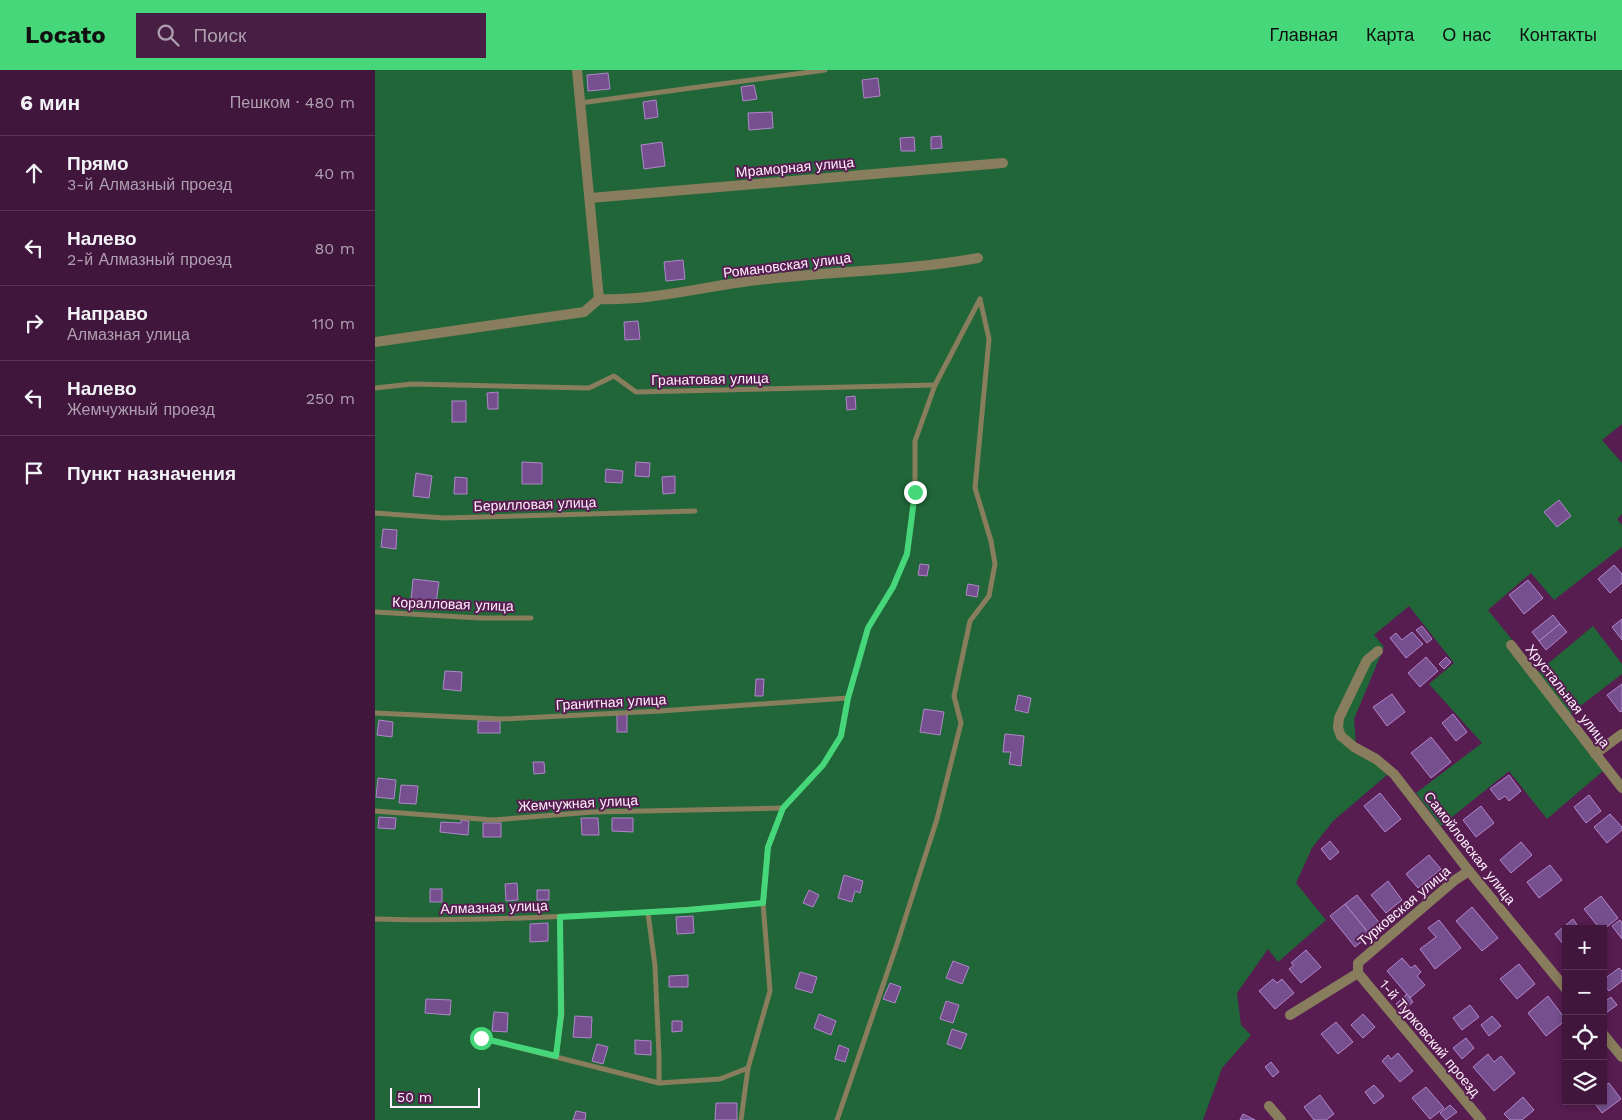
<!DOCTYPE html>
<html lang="ru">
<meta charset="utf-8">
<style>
:root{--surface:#41163d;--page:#481f44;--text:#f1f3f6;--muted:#ae9fb0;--line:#5a3557;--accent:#46d77a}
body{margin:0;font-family:"Work Sans",sans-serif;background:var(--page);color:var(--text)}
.controls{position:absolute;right:15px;bottom:15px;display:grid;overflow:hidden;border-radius:0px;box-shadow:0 2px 8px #0003}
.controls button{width:45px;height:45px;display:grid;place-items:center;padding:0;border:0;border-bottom:1px solid var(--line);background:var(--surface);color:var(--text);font:25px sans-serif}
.scale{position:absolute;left:15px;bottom:12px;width:90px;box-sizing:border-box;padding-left:5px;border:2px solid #fdeffb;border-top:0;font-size:14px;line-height:18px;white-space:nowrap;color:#fdeffb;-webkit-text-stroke:4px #571d51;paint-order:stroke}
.stop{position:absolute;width:15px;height:15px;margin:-11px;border:4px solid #46d77a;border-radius:50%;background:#fff}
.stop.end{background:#46d77a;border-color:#fff;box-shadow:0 1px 5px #0008}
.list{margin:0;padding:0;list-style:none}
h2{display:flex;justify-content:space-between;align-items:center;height:65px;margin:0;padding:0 20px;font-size:21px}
h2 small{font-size:16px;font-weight:400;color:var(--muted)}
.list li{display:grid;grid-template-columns:32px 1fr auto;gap:15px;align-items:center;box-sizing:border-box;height:75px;padding:0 20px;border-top:1px solid var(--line)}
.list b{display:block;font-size:19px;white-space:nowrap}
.list p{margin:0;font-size:16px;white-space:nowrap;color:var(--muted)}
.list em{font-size:16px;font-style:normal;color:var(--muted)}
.icon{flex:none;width:28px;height:28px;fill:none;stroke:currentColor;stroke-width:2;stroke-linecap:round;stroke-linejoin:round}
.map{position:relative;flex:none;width:1247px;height:1050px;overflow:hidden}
header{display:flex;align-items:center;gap:30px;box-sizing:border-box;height:70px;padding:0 25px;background:var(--accent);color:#111}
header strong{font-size:24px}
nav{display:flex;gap:28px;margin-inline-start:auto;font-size:18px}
.search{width:350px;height:45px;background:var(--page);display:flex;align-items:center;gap:12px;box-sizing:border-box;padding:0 18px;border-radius:0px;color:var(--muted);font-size:19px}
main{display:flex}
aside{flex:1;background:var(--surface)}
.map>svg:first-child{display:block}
.green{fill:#206638}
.building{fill:#76508e;stroke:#b186cc}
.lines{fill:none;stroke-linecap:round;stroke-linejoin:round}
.service{stroke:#887d5c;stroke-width:5}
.minor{stroke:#887d5c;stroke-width:10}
.route{stroke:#46d77a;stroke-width:6}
.labels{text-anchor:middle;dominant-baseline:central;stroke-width:4;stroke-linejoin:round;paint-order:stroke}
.street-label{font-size:14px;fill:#fdeffb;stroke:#571d51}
</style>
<header>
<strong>Locato</strong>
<div class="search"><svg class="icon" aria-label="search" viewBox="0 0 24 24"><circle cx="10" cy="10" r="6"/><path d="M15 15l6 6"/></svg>Поиск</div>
<nav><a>Главная</a><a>Карта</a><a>О нас</a><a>Контакты</a></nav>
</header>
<main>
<aside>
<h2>6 мин<small>Пешком · 480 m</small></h2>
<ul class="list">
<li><svg class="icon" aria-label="ahead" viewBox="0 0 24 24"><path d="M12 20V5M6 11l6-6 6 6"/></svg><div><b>Прямо</b><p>3-й Алмазный проезд</p></div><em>40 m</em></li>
<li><svg class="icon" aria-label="left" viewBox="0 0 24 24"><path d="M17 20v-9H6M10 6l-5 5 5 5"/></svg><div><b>Налево</b><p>2-й Алмазный проезд</p></div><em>80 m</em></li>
<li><svg class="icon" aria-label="right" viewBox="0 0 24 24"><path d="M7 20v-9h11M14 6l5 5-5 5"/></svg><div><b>Направо</b><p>Алмазная улица</p></div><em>110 m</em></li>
<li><svg class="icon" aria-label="left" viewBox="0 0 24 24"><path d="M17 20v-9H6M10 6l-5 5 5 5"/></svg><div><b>Налево</b><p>Жемчужный проезд</p></div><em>250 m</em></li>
<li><svg class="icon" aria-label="arrive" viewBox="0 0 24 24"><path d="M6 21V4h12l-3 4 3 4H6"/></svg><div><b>Пункт назначения</b></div></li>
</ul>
</aside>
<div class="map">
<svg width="1247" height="1050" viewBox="0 0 1247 1050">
<rect width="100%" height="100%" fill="#571d51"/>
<path class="green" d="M0 0H1247V354L1227 370 1247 393V444L1242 449 1247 455V477L1179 530 1156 503 1113 540 1163 602 1218 556 1247 594V604L1195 644 1218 675 1211 680 1228 701 1172 749 1134 701 1066 756 1041 723 1107 673 1054 614 1079 593 1034 536 999 565 1009 577 979 649 981 674 979 683 998 692 1012 705 958 751 937 778 921 813 951 850 903 892 893 879 862 923 866 955 876 965 847 998 828 1050H0Z"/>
<g class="building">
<path d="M233 3 235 19 213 21 212 5Z"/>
<path d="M503 8 505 26 489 28 487 10Z"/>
<path d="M379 15 382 29 368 31 366 17Z"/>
<path d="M281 30 283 47 270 49 268 32Z"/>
<path d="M397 42 398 58 374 60 373 43Z"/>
<path d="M566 66 567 78 556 79V67Z"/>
<path d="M539 67 540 81H526L525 68Z"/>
<path d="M287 72 290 96 269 99 266 75Z"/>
<path d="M308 190 310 209 291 211 289 192Z"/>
<path d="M263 251 265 269 250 270 249 252Z"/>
<path d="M123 322V339H113L112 323Z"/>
<path d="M480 326 481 339 472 340 471 327Z"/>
<rect x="77" y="331" width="14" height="21"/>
<path d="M147 392 167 393V414H147Z"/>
<path d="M261 392 275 393 274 407 260 406Z"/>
<path d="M231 399 248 401 247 413 230 412Z"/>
<path d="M41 403 57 406 54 428 38 426Z"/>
<path d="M300 406V423L288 424 287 407Z"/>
<path d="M80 407 92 408V424H79Z"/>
<path d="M1184 430 1196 446 1182 457 1169 442Z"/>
<path d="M8 459 22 460 21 479 6 477Z"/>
<path d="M545 494 554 495 552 506 543 505Z"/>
<path d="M1239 495 1247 504V513L1235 523 1223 509Z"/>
<path d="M38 509 64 512 61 533 36 530Z"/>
<path d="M1153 510 1168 528 1149 544 1134 525Z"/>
<path d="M593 514 604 516 602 527 591 525Z"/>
<path d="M1178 545 1185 554 1164 571 1157 562Z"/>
<path d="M1247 549V570L1237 557Z"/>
<path d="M1185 554 1192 562 1171 580 1164 571Z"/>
<path d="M1047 556 1057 569 1052 573 1041 560Z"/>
<path d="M1037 562 1048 574 1031 588 1015 568 1021 563 1027 570Z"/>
<path d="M1051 587 1063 601 1045 617 1033 603Z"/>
<path d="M1071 587 1076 592 1069 599 1064 594Z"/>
<path d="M70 601 87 602 86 621 68 619Z"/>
<path d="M381 609H389L388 626H380Z"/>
<path d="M1247 614V641L1245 642 1232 625Z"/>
<path d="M1017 624 1030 642 1012 656 998 637Z"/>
<path d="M643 625 656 628 653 643 640 640Z"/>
<path d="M549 639 569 642 565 665 545 662Z"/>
<rect x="242" y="644" width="10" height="18"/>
<path d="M1078 644 1092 662 1081 671 1067 653Z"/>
<path d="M4 650 18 652 17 667 2 665Z"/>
<rect x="103" y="651" width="22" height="12"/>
<path d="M630 664 649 666 646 696 634 694 636 682H628Z"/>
<path d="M1056 667 1076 692 1056 708 1036 683Z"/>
<path d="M158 692H169L170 703 159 704Z"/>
<path d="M1134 705 1146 721 1134 731 1130 726 1124 730 1115 719Z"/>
<path d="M3 708 21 710 19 729 1 727Z"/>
<path d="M26 715 43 716 41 734 24 733Z"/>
<path d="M1005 723 1026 749 1010 762 989 736Z"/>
<path d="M1214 725 1226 741 1211 753 1199 737Z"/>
<path d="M1106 736 1119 753 1101 767 1088 750Z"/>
<path d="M1235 744 1247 757V760L1232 773 1219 757Z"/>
<path d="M4 747 21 748 20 759 3 758Z"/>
<path d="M206 748H223L224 765H207Z"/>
<path d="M237 748H258V762L237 761Z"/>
<path d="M86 750 94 751 93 765 65 762 66 752 86 753Z"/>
<rect x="108" y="753" width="18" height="14"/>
<path d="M955 771 964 782 955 790 946 779Z"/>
<path d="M1146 772 1157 785 1136 803 1125 790Z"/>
<path d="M1054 785 1066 799 1043 818 1031 804Z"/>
<path d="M1175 795 1187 810 1164 828 1152 812Z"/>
<path d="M469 805 488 811 485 823 480 821 477 832 463 828Z"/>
<path d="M1013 811 1027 830 1011 843 996 825Z"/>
<path d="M142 813 143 830 131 831 130 814Z"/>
<rect x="55" y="819" width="12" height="13"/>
<rect x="162" y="820" width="12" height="10"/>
<path d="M434 820 444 825 438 837 428 833Z"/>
<path d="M982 825 1006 855 995 865 970 834Z"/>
<path d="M1226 826 1243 848 1228 860 1225 859 1209 839Z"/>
<path d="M970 834 995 865 980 877 955 846Z"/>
<path d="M1097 837 1123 868 1107 881 1081 851Z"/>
<path d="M318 846 319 863 302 864 301 847Z"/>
<path d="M1198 849 1205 859H1191V872L1188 874 1180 864Z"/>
<path d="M1064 850 1086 878 1060 899 1045 879 1061 867 1053 858Z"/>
<path d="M1245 850 1247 853V869L1237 856Z"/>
<path d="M173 853V871L155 872V854Z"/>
<path d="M931 880 946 897 926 913 914 899 919 895 916 893Z"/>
<path d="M1027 888 1036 898 1040 895 1046 902 1042 906 1050 915 1035 928 1012 901Z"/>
<path d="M578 891 594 897 587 914 571 908Z"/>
<path d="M1144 894 1160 914 1142 929 1125 909Z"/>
<path d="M1244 898 1247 901V911L1234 921 1228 914V910Z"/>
<path d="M425 902 442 907 437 923 420 918Z"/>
<path d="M313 905V917H294V906Z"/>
<path d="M898 909 902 913 907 909 919 923 900 939 884 921Z"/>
<path d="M515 913 526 917 520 933 508 929Z"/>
<path d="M1032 924 1038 932 1027 941 1021 934Z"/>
<path d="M1173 926 1191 950 1171 966 1153 943Z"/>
<path d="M1236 927 1242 935 1231 943 1228 940V933Z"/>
<path d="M51 929 76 930 75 945 50 943Z"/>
<path d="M571 931 584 935 578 953 565 949Z"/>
<path d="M1095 935 1104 947 1087 960 1078 948Z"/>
<path d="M119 942 133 943 132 962 117 961Z"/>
<path d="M444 944 461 951 456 965 439 958Z"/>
<path d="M988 944 1000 957 988 968 976 955Z"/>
<path d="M200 946 217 947 216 968 198 967Z"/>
<path d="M1117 946 1126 956 1114 966 1106 955Z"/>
<path d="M297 951H307V961L297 962Z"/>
<path d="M961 952 978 972 963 984 946 964Z"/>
<path d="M577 959 592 964 586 979 572 974Z"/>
<path d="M1091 968 1099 978 1087 989 1078 978Z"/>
<path d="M260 970 276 971V985L260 984Z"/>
<path d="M222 974 233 977 228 994 217 991Z"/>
<path d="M464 975 474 979 470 992 460 989Z"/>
<path d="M1023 983 1038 1001 1025 1012 1007 991 1013 985 1016 989Z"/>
<path d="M1113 984 1119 992 1126 986 1140 1003 1119 1021 1098 997Z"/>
<path d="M896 992 904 1002 898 1007 890 997Z"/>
<path d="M1234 1013 1246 1029 1227 1043 1218 1031H1228V1017Z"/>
<path d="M999 1015 1009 1026 999 1034 990 1022Z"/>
<path d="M1051 1017 1069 1038 1055 1049 1037 1028Z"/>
<path d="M945 1025 959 1044 951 1050H939L929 1037Z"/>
<path d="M1148 1027 1159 1040 1147 1050H1135L1129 1044Z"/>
<path d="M341 1033H362V1050H340Z"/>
<path d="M1075 1035 1082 1042 1071 1050 1065 1043Z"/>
<path d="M201 1041 211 1043 210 1050H198Z"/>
<path d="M868 1044 880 1050H865Z"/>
</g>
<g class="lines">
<g class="service">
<path d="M205 33 450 0"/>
<path d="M0 318 37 314 214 318 239 306 261 322 560 315"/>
<path d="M0 443 69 448 320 441"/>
<path d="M0 542 105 548H156"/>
<path d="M0 643 126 649 285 641 473 628"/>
<path d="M0 741 118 750 218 742 408 738"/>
<path d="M273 843 280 896 284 986V1013"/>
<path d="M0 849C50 851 99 849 148 848 229 845 308 841 388 833"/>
<path d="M106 968 284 1013 345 1009 373 998"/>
<path d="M181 986 187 944 185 847"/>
<path d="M366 1050 373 998 395 921 388 833 393 777 408 738 448 695 466 666 473 628 493 558 518 517 532 484 540 422V371L560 315 605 229"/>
<path d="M462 1050 522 874 562 749 586 653 579 626 595 551 614 526 620 494 616 471 600 418 614 269 605 229"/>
</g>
<g class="minor">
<path d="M215 128 628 93"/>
<path d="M224 229C277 231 330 216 383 210 456 201 531 201 603 188"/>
<path d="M0 272 209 242 224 229 202 0"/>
<path d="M1136 575 1247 718"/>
<path d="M1003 581 992 590 964 648 963 658 966 666 979 677 1001 689 1019 704 1094 801 1191 919"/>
<path d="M1220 684 1247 664"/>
<path d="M983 903 1106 1050"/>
<path d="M983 903V893L1080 810 1094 801"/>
<path d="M915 945 983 903"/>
<path d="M1228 964 1247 987"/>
<path d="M894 1036 906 1050"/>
</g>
</g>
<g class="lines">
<path class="route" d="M106 968 181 986 186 944 185 847 313 840 388 833 393 777 408 738 448 695 466 666 473 628 493 558 518 517 532 484 540 422"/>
</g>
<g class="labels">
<g class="street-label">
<text transform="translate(420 97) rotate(-5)">Мраморная улица</text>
<text transform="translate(412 195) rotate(-7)">Романовская улица</text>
<text transform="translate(335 309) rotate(-1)">Гранатовая улица</text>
<text transform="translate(160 434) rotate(-2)">Берилловая улица</text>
<text transform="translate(78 534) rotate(2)">Коралловая улица</text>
<text transform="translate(1193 626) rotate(52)">Хрустальная улица</text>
<text transform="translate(236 632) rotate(-3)">Гранитная улица</text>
<text transform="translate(203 733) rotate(-3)">Жемчужная улица</text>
<text transform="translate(1095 778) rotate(52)">Самойловская улица</text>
<text transform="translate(1029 836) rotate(-40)">Турковская улица</text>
<text transform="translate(119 837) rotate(-2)">Алмазная улица</text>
<text transform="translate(1055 968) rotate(50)">1-й Турковский проезд</text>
</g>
</g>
</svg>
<div class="controls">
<button>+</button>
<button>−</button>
<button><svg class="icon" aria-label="locate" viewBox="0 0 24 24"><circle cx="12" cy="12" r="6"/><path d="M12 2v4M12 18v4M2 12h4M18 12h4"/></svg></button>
<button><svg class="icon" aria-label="layers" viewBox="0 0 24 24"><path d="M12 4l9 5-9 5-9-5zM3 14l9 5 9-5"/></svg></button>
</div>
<div class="scale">50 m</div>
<div class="stop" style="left:106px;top:968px"></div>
<div class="stop end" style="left:540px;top:422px"></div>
</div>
</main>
